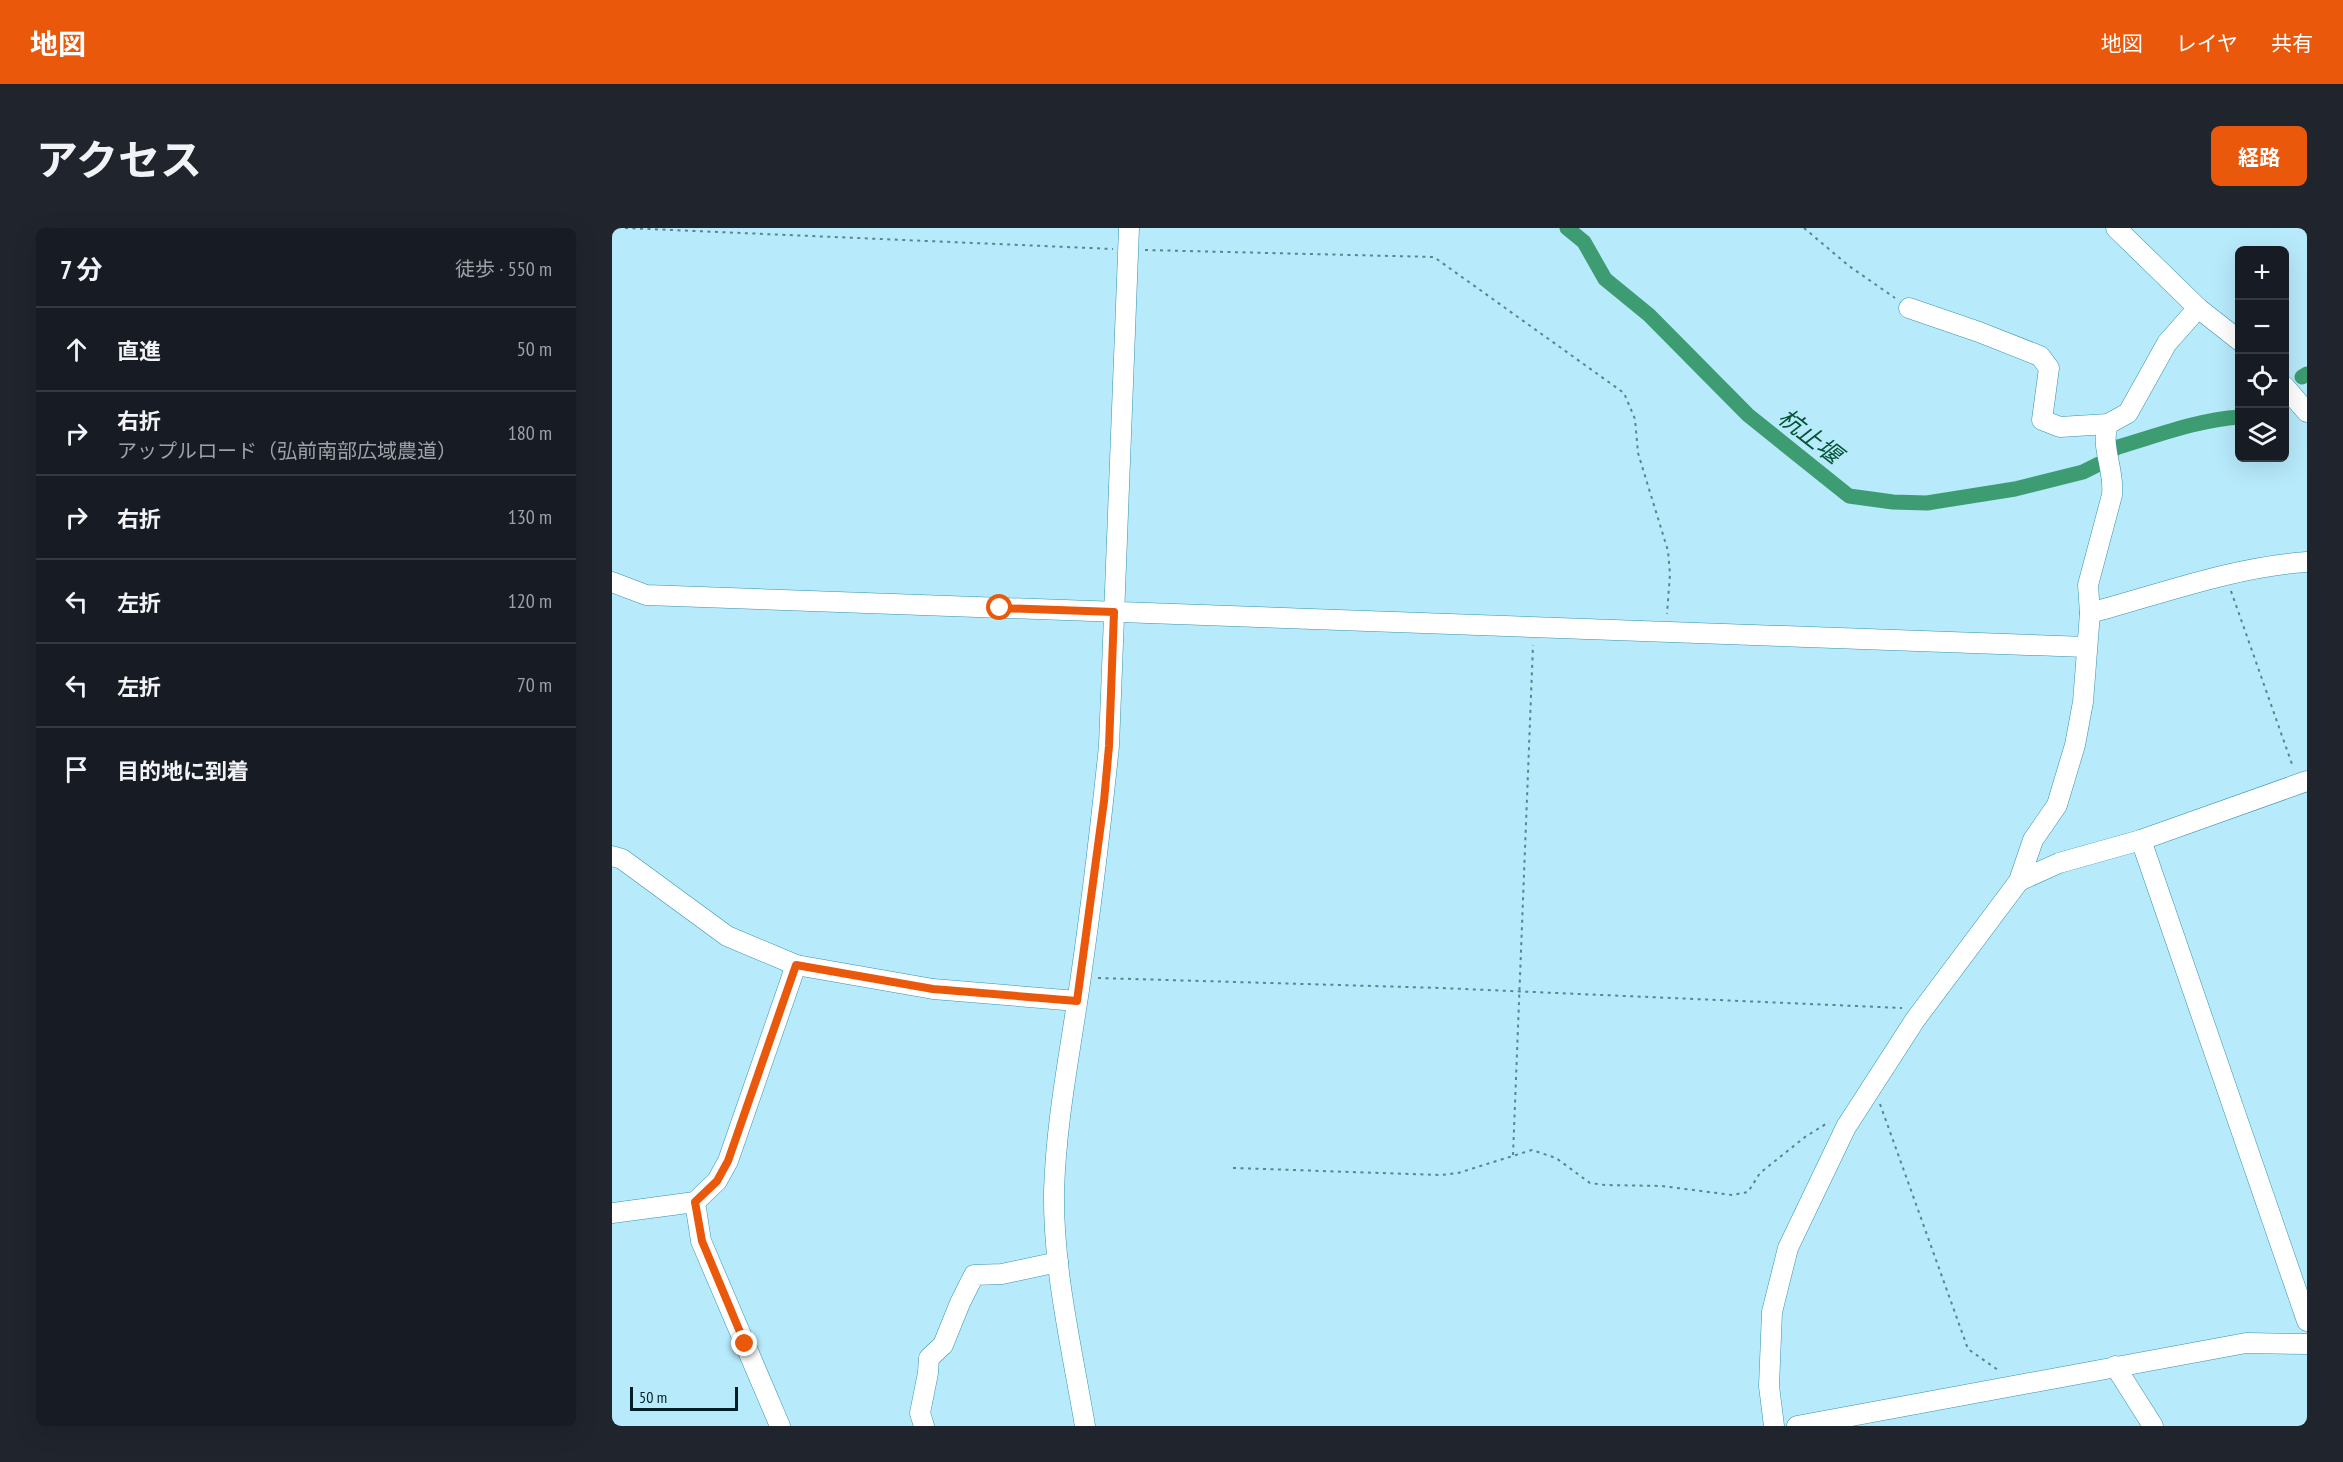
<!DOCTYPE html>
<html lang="ja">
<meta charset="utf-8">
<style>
:root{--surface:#171b24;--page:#20242c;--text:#f1f3f6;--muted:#9ea1a6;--line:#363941;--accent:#ea580c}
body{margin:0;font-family:"PT Sans Narrow","Noto Sans JP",sans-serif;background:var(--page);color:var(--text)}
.controls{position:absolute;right:18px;top:18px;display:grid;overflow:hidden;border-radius:9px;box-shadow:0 6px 24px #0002}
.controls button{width:54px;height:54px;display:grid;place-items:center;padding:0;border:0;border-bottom:2px solid var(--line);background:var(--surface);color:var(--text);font:30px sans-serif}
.scale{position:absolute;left:18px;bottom:15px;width:108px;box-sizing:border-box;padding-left:6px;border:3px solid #011d25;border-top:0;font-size:16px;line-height:21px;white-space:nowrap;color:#011d25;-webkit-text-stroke:4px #b7eafb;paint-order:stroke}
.stop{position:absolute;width:18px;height:18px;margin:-14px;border:4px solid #ea580c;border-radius:50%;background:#fff}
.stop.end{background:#ea580c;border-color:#fff;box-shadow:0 2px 6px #0008}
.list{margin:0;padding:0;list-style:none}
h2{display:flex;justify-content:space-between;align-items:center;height:78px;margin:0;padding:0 24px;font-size:26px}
h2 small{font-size:20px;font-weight:400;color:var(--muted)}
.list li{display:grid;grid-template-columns:39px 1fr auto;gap:18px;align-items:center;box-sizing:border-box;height:84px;padding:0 24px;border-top:2px solid var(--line)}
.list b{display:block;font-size:22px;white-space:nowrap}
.list p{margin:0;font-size:20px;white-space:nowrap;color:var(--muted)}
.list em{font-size:20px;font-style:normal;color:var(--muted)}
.icon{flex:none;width:33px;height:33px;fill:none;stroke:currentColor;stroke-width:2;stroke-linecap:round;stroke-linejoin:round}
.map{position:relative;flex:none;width:1695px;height:1198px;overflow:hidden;border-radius:9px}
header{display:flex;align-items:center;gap:36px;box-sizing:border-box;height:84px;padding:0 30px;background:var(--accent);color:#fff}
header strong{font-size:28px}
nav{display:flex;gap:33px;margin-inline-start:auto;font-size:21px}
.intro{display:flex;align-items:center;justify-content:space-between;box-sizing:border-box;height:144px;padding:0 36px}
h1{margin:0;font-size:42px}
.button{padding:15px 27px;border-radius:9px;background:var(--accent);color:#fff;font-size:21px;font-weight:700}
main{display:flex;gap:36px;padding:0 36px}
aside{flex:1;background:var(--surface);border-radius:9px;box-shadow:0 6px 24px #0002}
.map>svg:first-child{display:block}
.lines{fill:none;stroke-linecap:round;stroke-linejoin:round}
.canal{stroke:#3d9c71;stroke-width:15}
.minor-casing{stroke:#3593ae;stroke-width:21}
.path{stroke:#5c8390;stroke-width:2;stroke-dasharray:3 4.5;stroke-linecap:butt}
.minor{stroke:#fff;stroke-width:20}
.route{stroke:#ea580c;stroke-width:8}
.labels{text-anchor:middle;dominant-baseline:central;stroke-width:4.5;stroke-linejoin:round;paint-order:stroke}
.water-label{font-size:24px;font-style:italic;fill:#045335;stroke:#b7eafb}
</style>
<header>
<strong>地図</strong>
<nav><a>地図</a><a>レイヤ</a><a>共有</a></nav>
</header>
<div class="intro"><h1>アクセス</h1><a class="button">経路</a></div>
<main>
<aside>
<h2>7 分<small>徒歩 · 550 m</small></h2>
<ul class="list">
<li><svg class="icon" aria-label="ahead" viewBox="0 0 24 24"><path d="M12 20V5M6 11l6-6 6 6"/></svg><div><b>直進</b></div><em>50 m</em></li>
<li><svg class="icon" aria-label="right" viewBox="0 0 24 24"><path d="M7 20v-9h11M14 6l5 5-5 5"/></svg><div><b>右折</b><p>アップルロード（弘前南部広域農道）</p></div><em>180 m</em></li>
<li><svg class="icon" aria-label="right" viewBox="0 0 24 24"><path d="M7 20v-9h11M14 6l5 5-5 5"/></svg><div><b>右折</b></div><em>130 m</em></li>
<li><svg class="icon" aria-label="left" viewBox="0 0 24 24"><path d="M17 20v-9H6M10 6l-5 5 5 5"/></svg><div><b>左折</b></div><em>120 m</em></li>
<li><svg class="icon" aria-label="left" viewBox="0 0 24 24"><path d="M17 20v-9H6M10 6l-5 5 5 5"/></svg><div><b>左折</b></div><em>70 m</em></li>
<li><svg class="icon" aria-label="arrive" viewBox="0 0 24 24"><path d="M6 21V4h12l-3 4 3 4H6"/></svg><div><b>目的地に到着</b></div></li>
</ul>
</aside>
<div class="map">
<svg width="1695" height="1198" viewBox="0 0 1695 1198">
<rect width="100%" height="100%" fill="#b7eafb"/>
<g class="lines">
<g class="canal">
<path d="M955 0 972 14 993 51 1037 87 1136 187 1237 268 1281 274 1315 275 1403 261 1471 244 1487 236"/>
<path d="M1690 149 1695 146"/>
<path d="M1498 224 1506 219C1547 207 1585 192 1628 189"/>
</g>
<g class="minor-casing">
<g id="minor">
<path d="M1504 0 1586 80 1628 113"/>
<path d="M1297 80 1367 104 1428 128 1437 140 1430 192 1448 199 1496 196 1516 185 1555 115 1586 80"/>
<path d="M1672 158 1695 184"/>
<path d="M0 354 34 367 1474 419"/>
<path d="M1478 385C1549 366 1621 339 1695 334"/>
<path d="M1529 612 1695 1093"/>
<path d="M0 628 10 631 115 708 184 737 321 761 465 773"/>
<path d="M1407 653 1447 635 1529 612 1695 553"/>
<path d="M83 974 89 1013 168 1198"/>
<path d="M0 985 83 974 105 953 116 933 184 737"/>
<path d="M1503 1138 1541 1198"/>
<path d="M312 1198 308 1185 316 1145 317 1130 331 1117 348 1075 362 1047 390 1046 446 1034"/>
<path d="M473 1198C460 1121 441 1042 442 964 444 891 459 820 469 748 480 672 489 595 497 518L517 0"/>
<path d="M1162 1198 1157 1158 1160 1084 1176 1020 1234 899 1303 792 1407 653 1421 612 1445 577 1463 517 1471 474 1478 385 1476 357 1500 267C1503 243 1488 218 1496 196"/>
<path d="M1185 1198 1634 1115 1695 1116"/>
</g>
</g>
<g class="path">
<path d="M13 0 501 21"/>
<path d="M1192 0 1237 38 1283 70"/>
<path d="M533 22 822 29 1012 165 1023 191 1026 225 1056 323 1058 346 1055 386"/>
<path d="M1619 363 1681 539"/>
<path d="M486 750 829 760 1290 780"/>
<path d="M1268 876 1356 1121 1386 1142"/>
<path d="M901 927 921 417"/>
<path d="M621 940 829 947 846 945 920 922 944 930 978 955 993 957 1050 958 1120 967 1136 964 1148 945 1193 909 1217 894"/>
</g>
<use href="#minor" class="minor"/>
</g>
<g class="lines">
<path class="route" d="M133 1116 90 1013 83 974 105 953 116 933 184 737 321 761 465 773 492 573 497 518 502 384 388 380"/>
</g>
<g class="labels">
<g class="water-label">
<text transform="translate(1198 208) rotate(38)">杭止堰</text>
</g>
</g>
</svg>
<div class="controls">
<button>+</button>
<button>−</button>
<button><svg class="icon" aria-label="locate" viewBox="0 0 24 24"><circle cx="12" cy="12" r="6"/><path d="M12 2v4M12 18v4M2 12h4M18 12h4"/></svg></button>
<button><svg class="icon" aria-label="layers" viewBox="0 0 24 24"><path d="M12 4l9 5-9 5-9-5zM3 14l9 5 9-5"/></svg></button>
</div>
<div class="scale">50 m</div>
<div class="stop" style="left:388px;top:380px"></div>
<div class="stop end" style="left:133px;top:1116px"></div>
</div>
</main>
